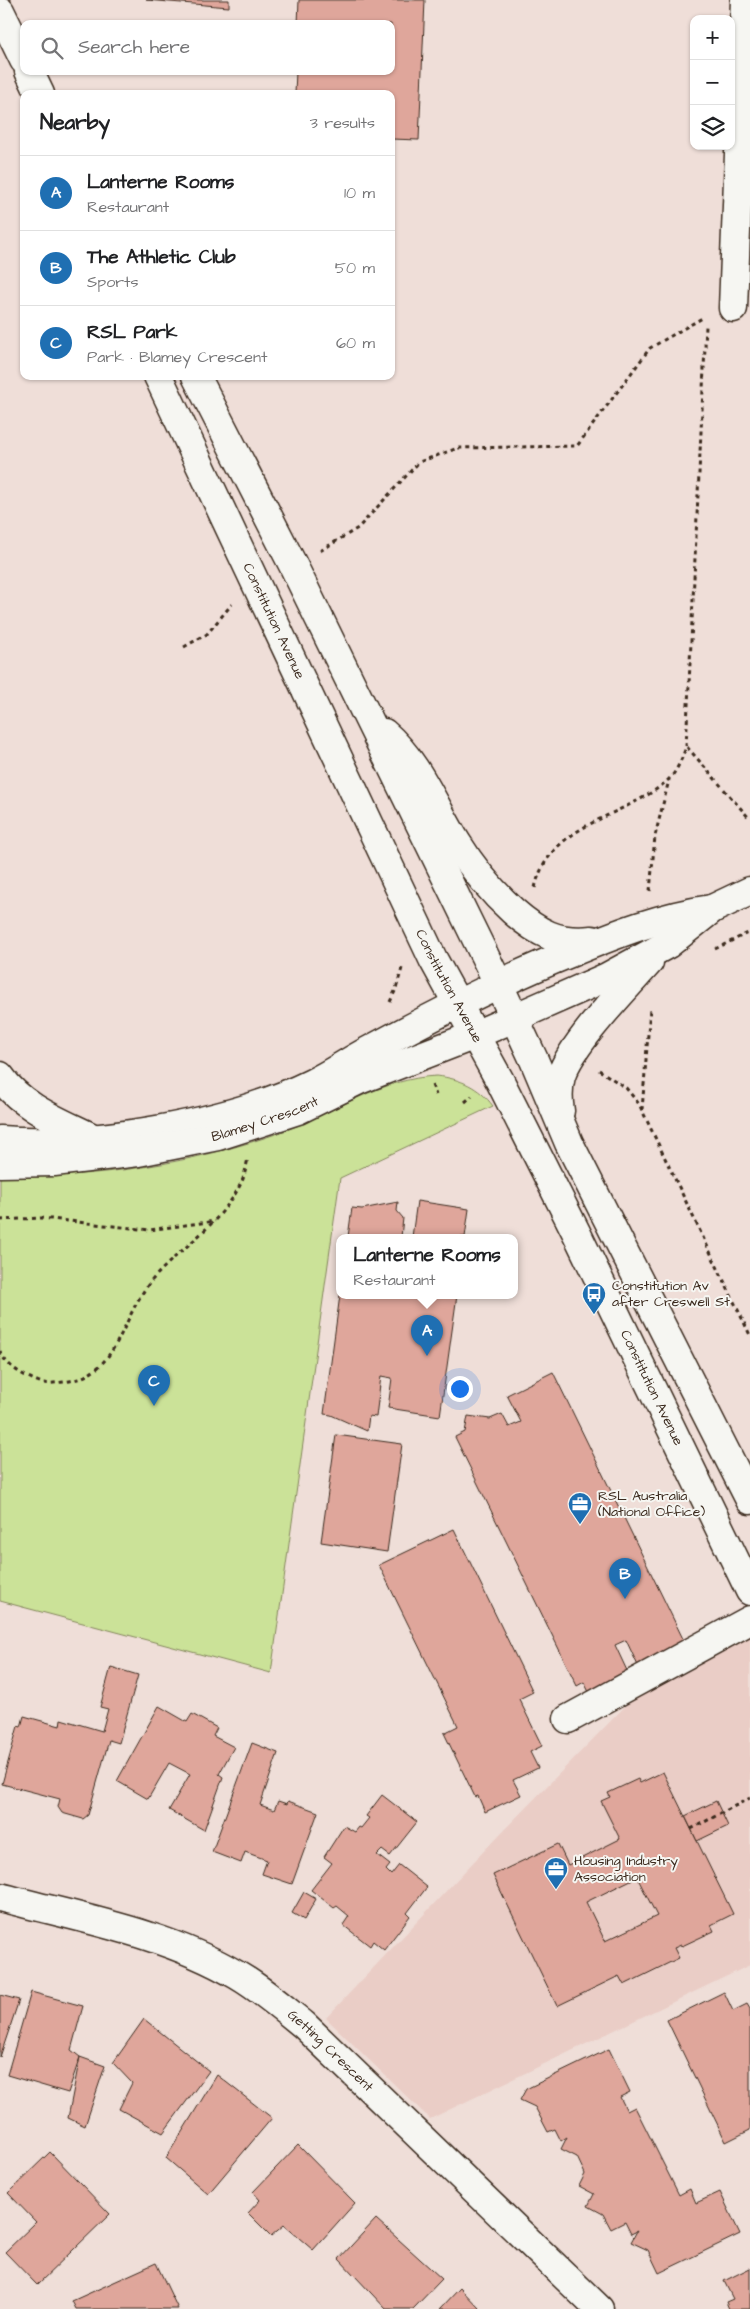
<!DOCTYPE html>
<meta charset="utf-8">
<style>
:root{--surface:#fff;--page:#f6f6f6;--text:#202124;--muted:#757577;--line:#e0e0e0;--accent:#1f6fb2}
body{margin:0;font-family:"Architects Daughter",sans-serif;background:var(--page);color:var(--text)}
.controls{position:absolute;right:15px;top:15px;display:grid;overflow:hidden;border-radius:10px;box-shadow:0 1px 4px #0004}
.controls button{width:45px;height:45px;display:grid;place-items:center;padding:0;border:0;border-bottom:1px solid var(--line);background:var(--surface);color:var(--text);font:25px sans-serif}
.you{position:absolute;left:459px;top:1388px;width:18px;height:18px;margin:-12px;border:4px solid #fff;border-radius:50%;background:#1a73e8;box-shadow:0 0 0 8px #1a73e833}
.badge{display:grid;place-items:center;width:32px;height:32px;border-radius:50%;background:var(--accent);color:#fff;font-size:16px;font-weight:700}
.pin{position:absolute;translate:-50% -41px;filter:drop-shadow(0 1px 2px #0008)}
.pin::after{content:'';position:absolute;top:26px;width:18px;height:15px;background:inherit;clip-path:polygon(0 0,100% 0,50% 100%)}
.popup{position:absolute;left:336px;top:1234px;width:182px;height:65px;box-sizing:border-box;display:grid;place-content:center;border-radius:10px;background:var(--surface);filter:drop-shadow(0 1px 4px #0005);font-size:16px;white-space:nowrap;color:var(--muted)}
.popup b{font-size:19px;color:var(--text)}
.popup::after{content:'';position:absolute;left:50%;top:100%;margin-left:-10px;border:10px solid transparent;border-top-color:var(--surface)}
.list{margin:0;padding:0;list-style:none}
h2{display:flex;justify-content:space-between;align-items:center;height:65px;margin:0;padding:0 20px;font-size:21px}
h2 small{font-size:16px;font-weight:400;color:var(--muted)}
.list li{display:grid;grid-template-columns:32px 1fr auto;gap:15px;align-items:center;box-sizing:border-box;height:75px;padding:0 20px;border-top:1px solid var(--line)}
.list b{display:block;font-size:19px;white-space:nowrap}
.list p{margin:0;font-size:16px;white-space:nowrap;color:var(--muted)}
.list em{font-size:16px;font-style:normal;color:var(--muted)}
.icon{flex:none;width:28px;height:28px;fill:none;stroke:currentColor;stroke-width:2;stroke-linecap:round;stroke-linejoin:round}
.map{position:relative;flex:none;width:750px;height:2309px;overflow:hidden}
.search{position:absolute;background:var(--surface);box-shadow:0 1px 4px #0004;left:20px;top:20px;width:375px;height:55px;display:flex;align-items:center;gap:12px;box-sizing:border-box;padding:0 18px;border-radius:10px;color:var(--muted);font-size:19px}
.panel{position:absolute;background:var(--surface);box-shadow:0 1px 4px #0004;left:20px;top:90px;width:375px;height:290px;border-radius:10px}
.map>svg:first-child{display:block}
.built{fill:#eacdc6}
.green{fill:#cbe298;stroke:#83865b}
.building{fill:#dfa69b;stroke:#3b2a1e;fill-rule:evenodd}
.lines{fill:none;stroke-linecap:round;stroke-linejoin:round}
.minor-casing{stroke:#3b2a1e;stroke-width:31}
.path{stroke:#3b2a1e;stroke-width:3;stroke-dasharray:4 4;stroke-linecap:butt}
.minor{stroke:#f6f6f2;stroke-width:28}
.labels{text-anchor:middle;dominant-baseline:central;stroke-width:4;stroke-linejoin:round;paint-order:stroke}
.street-label{font-size:14px;fill:#3b2a1e;stroke:#f6f6f2}
.poi-label{font-size:14px;fill:#3b2a1e;stroke:#f6f6f2;text-anchor:start}
</style>
<div class="map">
<svg width="750" height="2309" viewBox="0 0 750 2309">
<rect width="100%" height="100%" fill="#efded8"/>
<filter id="ink" filterUnits="userSpaceOnUse"><feTurbulence type="fractalNoise" baseFrequency=".02" numOctaves="2"/><feDisplacementMap in="SourceGraphic" scale="10" xChannelSelector="R" yChannelSelector="G"/><feConvolveMatrix kernelMatrix="1 2 1 2 8 2 1 2 1" color-interpolation-filters="sRGB"/></filter>
<g filter="url(#ink)">
<path class="built" d="M750 1632V1965L430 2119 326 2018 499 1835 647 1684Z"/>
<path class="green" d="M437 1076C461 1079 479 1087 493 1106L340 1178 271 1673 0 1601V1175C93 1180 197 1163 284 1131 335 1112 382 1078 437 1076Z"/>
<g class="building">
<path d="M146 0H229V7Z"/>
<path d="M299 0H425L419 140 391 139V94H295L296 71H391V24H298Z"/>
<path d="M417 1201 469 1209 465 1237H412Z"/>
<path d="M398 1202 397 1211 403 1218 401 1237H348L352 1208 362 1209Z"/>
<path d="M340 1295H457L440 1416 388 1408 392 1378 381 1376 376 1417 369 1416 367 1431 331 1415 324 1414Z"/>
<path d="M553 1372 687 1647 640 1670 626 1640 615 1645 629 1675 590 1694 584 1682 577 1686 455 1437 465 1432 468 1416 490 1419 502 1414 509 1427 521 1422 507 1395Z"/>
<path d="M336 1435 402 1444 387 1552 321 1542Z"/>
<path d="M454 1529 533 1692 519 1699 542 1746 530 1752 538 1768 513 1780 521 1795 485 1812 478 1796 475 1797 444 1733 458 1726 379 1565Z"/>
<path d="M111 1667 138 1675 119 1743 109 1740 88 1815 83 1819 62 1813 58 1807 60 1799 2 1784 18 1726 21 1727 24 1716 60 1726 61 1719 102 1731 108 1709 100 1707Z"/>
<path d="M159 1706 187 1722 192 1714 217 1728 213 1736 234 1747 219 1774 223 1777 204 1830 169 1810 190 1774 169 1763 148 1799 117 1781Z"/>
<path d="M252 1743 278 1753 260 1805 274 1810 278 1801 287 1804 288 1801 318 1812 292 1884 262 1874 267 1860 245 1852 241 1863 212 1852Z"/>
<path d="M663 1772 733 1914 711 1925 714 1931 682 1946 681 1945 674 1948 679 1958 624 1985 619 1976 557 2006 493 1875 558 1844 568 1865 620 1839 601 1801 610 1797 608 1793 638 1779 640 1783ZM637 1877 657 1916 605 1941 586 1902Z"/>
<path d="M382 1795 417 1822 390 1856 382 1850 377 1855 390 1865 386 1870 391 1875 399 1865 427 1887 407 1913 410 1916 384 1950 373 1941 370 1946 343 1925 349 1916 337 1906 334 1908 311 1890 332 1863 324 1857 344 1826 355 1832 359 1827 361 1828 369 1818 366 1816Z"/>
<path d="M716 1801 728 1826 697 1841 685 1816Z"/>
<path d="M304 1892 316 1899 304 1920 292 1913Z"/>
<path d="M31 1992 83 2006 71 2050 80 2057 68 2093 7 2075Z"/>
<path d="M724 1992 733 2011 747 2004 750 2009V2130L726 2142 667 2020Z"/>
<path d="M0 1995 19 2000 0 2057Z"/>
<path d="M144 2019 209 2071 163 2133 119 2109 132 2083 113 2063Z"/>
<path d="M609 2049 630 2092 620 2097 627 2111 635 2107 679 2195 690 2189 696 2203 720 2192 740 2234 659 2273 648 2250 631 2242 637 2231 631 2234 625 2222 611 2229 603 2214 588 2206 594 2194 579 2186 585 2174 577 2157 561 2149 567 2137 561 2141 555 2129 548 2132 535 2107 520 2100 526 2089Z"/>
<path d="M80 2057 105 2066 85 2126 68 2118Z"/>
<path d="M217 2075 272 2118 208 2194 166 2158Z"/>
<path d="M298 2145 355 2203 313 2250 284 2225 271 2236 248 2213 260 2200 253 2192Z"/>
<path d="M50 2152 110 2214 37 2285 5 2252 36 2222 8 2193Z"/>
<path d="M376 2219 442 2279 413 2309H386L339 2259Z"/>
<path d="M156 2263 178 2309H76L72 2301Z"/>
<path d="M750 2268V2309H729L726 2302 733 2299 724 2281Z"/>
<path d="M460 2288 480 2309H440Z"/>
</g>
<g class="lines">
<g class="minor-casing">
<g id="minor">
<path d="M0 11 24 60"/>
<path d="M29 71 40 94"/>
<path d="M733 308 745 0"/>
<path id="s1" d="M158 376 433 959 500 1081 576 1232 750 1591"/>
<path d="M196 376 293 565 498 983 534 1060 569 1143 750 1500"/>
<path d="M384 733C418 762 434 806 457 843 473 869 491 891 513 911 538 933 558 944 592 940"/>
<path d="M0 1076C21 1107 59 1121 91 1137"/>
<path d="M560 1111C558 1099 558 1087 561 1076 572 1043 625 989 649 962"/>
<path d="M0 1140C92 1147 229 1124 312 1083 331 1074 349 1061 368 1051 434 1015 500 981 570 953 616 934 661 916 711 909"/>
<path id="s2" d="M0 1163 54 1162 138 1152 218 1136 298 1110 359 1080 475 1035 607 977 668 944 712 909 750 891"/>
<path d="M568 1719 750 1620"/>
<path id="s3" d="M0 1897C79 1918 166 1933 237 1975 261 1989 282 2007 304 2025L599 2309"/>
</g>
</g>
<g class="path">
<path d="M320 551 358 528 419 462 458 448 577 446 650 348 704 317"/>
<path d="M184 647 207 634 232 604"/>
<path d="M687 747 750 819"/>
<path d="M535 888C550 821 625 819 668 780 677 772 682 758 686 747L706 326"/>
<path d="M650 891 655 836 669 780"/>
<path d="M715 949 750 932"/>
<path d="M390 1002 396 989 402 968"/>
<path d="M599 1070 626 1088 639 1104 750 1335"/>
<path d="M432 1085 436 1095"/>
<path d="M465 1102 472 1096"/>
<path d="M642 1110 650 1009"/>
<path d="M0 1220 42 1218 149 1230 215 1221"/>
<path d="M0 1351C6 1366 22 1375 37 1381 46 1385 53 1383 63 1382 120 1376 120 1316 153 1279 182 1246 223 1223 242 1181 245 1175 246 1166 248 1159"/>
<path d="M691 1829 750 1798"/>
</g>
<use href="#minor" class="minor"/>
</g>
</g>
<defs>
<g id="bus-pin" transform="scale(1.25)"><path d="M0 17L-7.5 6A9.5 9.5 0 1 1 7.5 6Z" fill="#1f6fb2" stroke="#f6f6f2"/><path d="M-5-6H5V4H4V6H2V4H-2V6H-4V4H-5ZM-3.5-4V0h7V-4ZM-3.5 1.2v1.5H-2V1.2ZM2 1.2v1.5H3.5V1.2Z" fill="#fff"/></g>
<g id="office-pin" transform="scale(1.25)"><path d="M0 17L-7.5 6A9.5 9.5 0 1 1 7.5 6Z" fill="#1f6fb2" stroke="#f6f6f2"/><path d="M-6-3h4V-5.5h4V-3h4V5H-6ZM-1-4.5V-3h2v-1.5ZM-6 0V1H6V0Z" fill="#fff"/></g>
</defs>
<g fill-rule="evenodd">
<use href="#bus-pin" x="594" y="1294"/>
<use href="#office-pin" x="580" y="1504"/>
<use href="#office-pin" x="556" y="1869"/>
</g>
<g class="labels">
<g class="street-label">
<text stroke="none"><textPath href="#s1" startOffset="271">Constitution Avenue</textPath></text>
<text stroke="none"><textPath href="#s1" startOffset="676">Constitution Avenue</textPath></text>
<text stroke="none"><textPath href="#s2" startOffset="270">Blamey Crescent</textPath></text>
<text stroke="none"><textPath href="#s1" startOffset="1126">Constitution Avenue</textPath></text>
<text stroke="none"><textPath href="#s3" startOffset="371">Getting Crescent</textPath></text>
</g>
<g class="poi-label">
<text x="612" y="1286">Constitution Av<tspan x="612" dy="16">after Creswell St</tspan></text>
<text x="598" y="1496">RSL Australia<tspan x="598" dy="16">(National Office)</tspan></text>
<text x="574" y="1861">Housing Industry<tspan x="574" dy="16">Association</tspan></text>
</g>
</g>
</svg>
<div class="controls">
<button>+</button>
<button>−</button>
<button><svg class="icon" aria-label="layers" viewBox="0 0 24 24"><path d="M12 4l9 5-9 5-9-5zM3 14l9 5 9-5"/></svg></button>
</div>
<div class="you"></div>
<div class="pin badge" style="left:427px;top:1356px">A</div>
<div class="popup"><b>Lanterne Rooms</b>Restaurant</div>
<div class="pin badge" style="left:625px;top:1599px">B</div>
<div class="pin badge" style="left:154px;top:1406px">C</div>
<div class="search"><svg class="icon" aria-label="search" viewBox="0 0 24 24"><circle cx="10" cy="10" r="6"/><path d="M15 15l6 6"/></svg>Search here</div>
<section class="panel">
<h2>Nearby<small>3 results</small></h2>
<ul class="list">
<li><span class="badge">A</span><div><b>Lanterne Rooms</b><p>Restaurant</p></div><em>10 m</em></li>
<li><span class="badge">B</span><div><b>The Athletic Club</b><p>Sports</p></div><em>50 m</em></li>
<li><span class="badge">C</span><div><b>RSL Park</b><p>Park · Blamey Crescent</p></div><em>60 m</em></li>
</ul>
</section>
</div>
